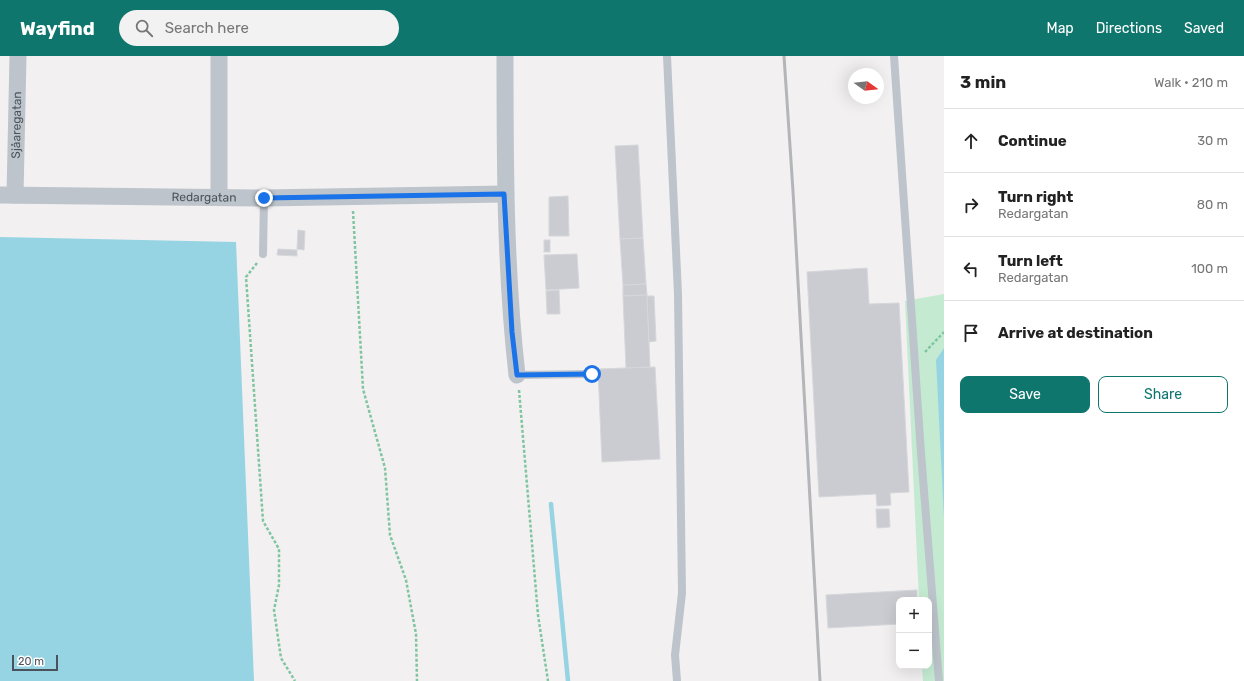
<!DOCTYPE html>
<meta charset="utf-8">
<style>
:root{--surface:#fff;--page:#f2f2f2;--text:#222;--muted:#767676;--line:#e0e0e0;--accent:#0f766e}
body{margin:0;font-family:Rubik,sans-serif;background:var(--page);color:var(--text)}
.controls{position:absolute;right:12px;bottom:12px;display:grid;overflow:hidden;border-radius:8px;box-shadow:0 4px 16px #0002}
.controls button{width:36px;height:36px;display:grid;place-items:center;padding:0;border:0;border-bottom:1px solid var(--line);background:var(--surface);color:var(--text);font:20px sans-serif}
.compass{position:absolute;left:848px;top:12px;width:36px;height:36px;border-radius:50%;background:var(--surface);box-shadow:0 4px 16px #0002;rotate:105deg}
.scale{position:absolute;left:12px;bottom:10px;width:46px;box-sizing:border-box;padding-left:4px;border:2px solid #4a535b;border-top:0;font-size:11px;line-height:14px;white-space:nowrap;color:#4a535b;-webkit-text-stroke:3px #fff;paint-order:stroke}
.stop{position:absolute;width:12px;height:12px;margin:-9px;border:3px solid #1a73e8;border-radius:50%;background:#fff}
.stop.end{background:#1a73e8;border-color:#fff;box-shadow:0 1px 4px #0008}
.list{margin:0;padding:0;list-style:none}
h2{display:flex;justify-content:space-between;align-items:center;height:52px;margin:0;padding:0 16px;font-size:17px}
h2 small{font-size:13px;font-weight:400;color:var(--muted)}
.list li{display:grid;grid-template-columns:26px 1fr auto;gap:12px;align-items:center;box-sizing:border-box;height:64px;padding:0 16px;border-top:1px solid var(--line)}
.list b{display:block;font-size:15px;white-space:nowrap}
.list p{margin:0;font-size:13px;white-space:nowrap;color:var(--muted)}
.list em{font-size:13px;font-style:normal;color:var(--muted)}
.actions{display:flex;gap:8px;padding:12px 16px}
.actions a{flex:1;padding:9px 0;border:1px solid var(--accent);border-radius:8px;text-align:center;font-size:14px;color:var(--accent)}
.actions .main{background:var(--accent);color:#fff}
.icon{flex:none;width:22px;height:22px;fill:none;stroke:currentColor;stroke-width:2;stroke-linecap:round;stroke-linejoin:round}
.map{position:relative;flex:none;width:944px;height:625px;overflow:hidden}
header{display:flex;align-items:center;gap:24px;box-sizing:border-box;height:56px;padding:0 20px;background:var(--accent);color:#fff}
header strong{font-size:19px}
nav{display:flex;gap:22px;margin-inline-start:auto;font-size:14px}
.search{width:280px;height:36px;background:var(--page);display:flex;align-items:center;gap:10px;box-sizing:border-box;padding:0 14px;border-radius:22px;color:var(--muted);font-size:15px}
main{display:flex}
aside{flex:1;background:var(--surface)}
.map>svg:first-child{display:block}
.green{fill:#c4ebd2}
.water{fill:#96d4e3}
.lines{fill:none;stroke-linecap:round;stroke-linejoin:round}
.stream{stroke:#96d4e3;stroke-width:4.5}
.building{fill:#cbccd2;stroke:#d5d7db}
.path{stroke:#7fc5a1;stroke-width:2.5;stroke-dasharray:3 2;stroke-linecap:butt}
.lane{stroke:#bdc4cb;stroke-width:8}
.street{stroke:#bdc4cb;stroke-width:17}
.rail{stroke:#b3b5b9;stroke-width:3}
.route{stroke:#1a73e8;stroke-width:5}
.labels{text-anchor:middle;dominant-baseline:central;stroke-width:3;stroke-linejoin:round;paint-order:stroke}
.street-label{font-size:12px;fill:#4a535b;stroke:#fff}
</style>
<header>
<strong>Wayfind</strong>
<div class="search"><svg class="icon" aria-label="search" viewBox="0 0 24 24"><circle cx="10" cy="10" r="6"/><path d="M15 15l6 6"/></svg>Search here</div>
<nav><a>Map</a><a>Directions</a><a>Saved</a></nav>
</header>
<main>
<div class="map">
<svg width="944" height="625" viewBox="0 0 944 625">
<rect width="100%" height="100%" fill="#f2f0f0"/>
<path class="green" d="M944 238V625H923L922 610H929V544H919L905 245Z"/>
<g class="water">
<path d="M0 181 236 186 254 625H0Z"/>
<path d="M944 292V462L936 304Z"/>
</g>
<g class="lines">
<path class="stream" d="M551 448 568 625"/>
</g>
<g class="building">
<path d="M638 89 643 182 620 183 615 90Z"/>
<path d="M568 140 569 180H549V141Z"/>
<path d="M298 174 305 175 304 194 297 193Z"/>
<path d="M643 182 646 228 623 229 620 183Z"/>
<rect x="544" y="184" width="6" height="12"/>
<path d="M278 193 297 194V200L277 199Z"/>
<path d="M577 198 579 232 546 234 544 199Z"/>
<path d="M867 212 869 248 899 247 909 436 890 437 891 449 877 450 876 438 819 441 807 216Z"/>
<path d="M646 228 647 239 623 240V229Z"/>
<path d="M559 234 560 258H547L546 235Z"/>
<path d="M647 239 650 311 626 312 623 240Z"/>
<path d="M647 240H654L656 285 649 286Z"/>
<path d="M655 311 660 403 602 406 598 313Z"/>
<path d="M876 453H889L890 471 877 472Z"/>
<path d="M917 534V544H899V568L828 572 826 539Z"/>
</g>
<g class="lines">
<g class="path">
<path d="M353 155 363 333 385 412 390 479 406 524 416 578 417 625"/>
<path d="M257 207 246 221 263 465 279 493V529L274 554 281 602 295 625"/>
<path d="M925 296 944 276"/>
<path d="M519 334 538 559 548 625"/>
</g>
<g class="lane">
<path d="M667 0 678 238 682 537 675 599 677 625"/>
<path d="M894 0 921 397 939 625"/>
<path d="M263 198 264 142"/>
<path d="M517 319 592 318"/>
</g>
<g class="street">
<path d="M505 0C505 107 505 213 517 319"/>
<path id="s1" d="M0 139 264 142 505 138"/>
<path id="s2" d="M15 139 18 0"/>
<path d="M219 141V0"/>
</g>
<path class="rail" d="M784 0 793 135 820 625"/>
</g>
<g class="lines">
<path class="route" d="M264 142 504 138 512 276 517 319 592 318"/>
</g>
<g class="labels">
<g class="street-label">
<text stroke="none"><textPath href="#s2" startOffset="70">Sjåaregatan</textPath></text>
<text stroke="none"><textPath href="#s1" startOffset="204">Redargatan</textPath></text>
</g>
</g>
</svg>
<div class="controls">
<button>+</button>
<button>−</button>
</div>
<svg class="compass" viewBox="-18 -18 36 36"><path d="M0-13l5 13h-10z" fill="#e53935"/><path d="M0 13l5-13h-10z" fill="#767676"/></svg>
<div class="scale">20 m</div>
<div class="stop" style="left:592px;top:318px"></div>
<div class="stop end" style="left:264px;top:142px"></div>
</div>
<aside>
<h2>3 min<small>Walk · 210 m</small></h2>
<ul class="list">
<li><svg class="icon" aria-label="ahead" viewBox="0 0 24 24"><path d="M12 20V5M6 11l6-6 6 6"/></svg><div><b>Continue</b></div><em>30 m</em></li>
<li><svg class="icon" aria-label="right" viewBox="0 0 24 24"><path d="M7 20v-9h11M14 6l5 5-5 5"/></svg><div><b>Turn right</b><p>Redargatan</p></div><em>80 m</em></li>
<li><svg class="icon" aria-label="left" viewBox="0 0 24 24"><path d="M17 20v-9H6M10 6l-5 5 5 5"/></svg><div><b>Turn left</b><p>Redargatan</p></div><em>100 m</em></li>
<li><svg class="icon" aria-label="arrive" viewBox="0 0 24 24"><path d="M6 21V4h12l-3 4 3 4H6"/></svg><div><b>Arrive at destination</b></div></li>
</ul>
<div class="actions"><a class="main">Save</a><a>Share</a></div>
</aside>
</main>
